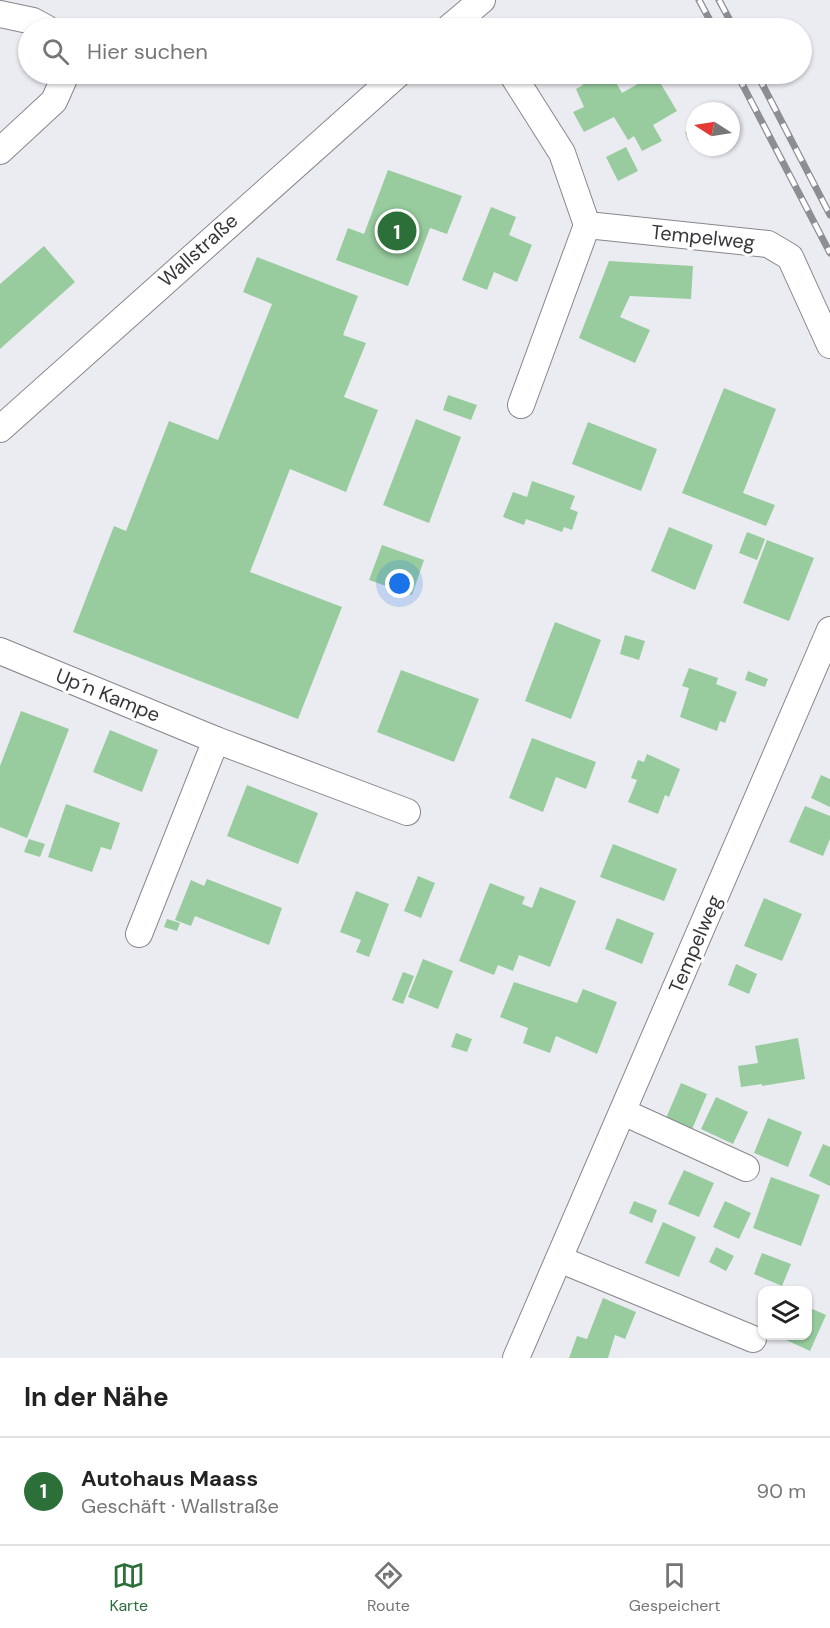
<!DOCTYPE html>
<html lang="de">
<meta charset="utf-8">
<style>
:root{--surface:#fff;--page:#f2f2f2;--text:#222;--muted:#767676;--line:#e0e0e0;--accent:#2c6f39}
body{margin:0;font-family:"DM Sans",sans-serif;background:var(--page);color:var(--text)}
.controls{position:absolute;right:18px;bottom:18px;display:grid;overflow:hidden;border-radius:12px;box-shadow:0 2px 4px #0004}
.controls button{width:54px;height:54px;display:grid;place-items:center;padding:0;border:0;border-bottom:2px solid var(--line);background:var(--surface);color:var(--text);font:30px sans-serif}
.compass{position:absolute;left:686px;top:102px;width:54px;height:54px;border-radius:50%;background:var(--surface);box-shadow:0 2px 4px #0004;rotate:282deg}
.you{position:absolute;left:400px;top:584px;width:21px;height:21px;margin:-15px;border:4px solid #fff;border-radius:50%;background:#1a73e8;box-shadow:0 0 0 9px #1a73e833}
.badge{display:grid;place-items:center;width:39px;height:39px;border-radius:50%;background:var(--accent);color:#fff;font-size:20px;font-weight:700}
.pin{position:absolute;translate:-50% -50%;border:3px solid #fff;box-shadow:0 2px 6px #0006}
.list{margin:0;padding:0;list-style:none}
h2{display:flex;justify-content:space-between;align-items:center;height:78px;margin:0;padding:0 24px;font-size:26px}
h2 small{font-size:20px;font-weight:400;color:var(--muted)}
.list li{display:grid;grid-template-columns:39px 1fr auto;gap:18px;align-items:center;box-sizing:border-box;height:108px;padding:0 24px;border-top:2px solid var(--line)}
.list b{display:block;font-size:22px;white-space:nowrap}
.list p{margin:0;font-size:20px;white-space:nowrap;color:var(--muted)}
.list em{font-size:20px;font-style:normal;color:var(--muted)}
.icon{flex:none;width:33px;height:33px;fill:none;stroke:currentColor;stroke-width:2;stroke-linecap:round;stroke-linejoin:round}
.map{position:relative;flex:none;width:830px;height:1358px;overflow:hidden}
.search{position:absolute;background:var(--surface);box-shadow:0 2px 4px #0004;left:18px;right:18px;top:18px;height:66px;display:flex;align-items:center;gap:15px;box-sizing:border-box;padding:0 21px;border-radius:33px;color:var(--muted);font-size:22px}
.sheet{height:186px;background:var(--surface)}
nav{display:flex;justify-content:space-around;align-items:center;box-sizing:border-box;height:84px;border-top:2px solid var(--line);background:var(--surface);font-size:16px;color:var(--muted)}
nav a{display:grid;justify-items:center;gap:3px}
nav .on{color:var(--accent)}
.map>svg:first-child{display:block}
.building{fill:#98cc9e}
.lines{fill:none;stroke-linecap:round;stroke-linejoin:round}
.minor-casing{stroke:#86878b;stroke-width:28}
.minor{stroke:#fff;stroke-width:26}
.rail-casing{stroke:#8d8e91;stroke-width:7}
.rail{stroke:#fff;stroke-width:4.5;stroke-dasharray:14;stroke-linecap:butt}
.labels{text-anchor:middle;dominant-baseline:central;stroke-width:6;stroke-linejoin:round;paint-order:stroke}
.street-label{font-size:20px;fill:#373739;stroke:#fff}
</style>
<div class="map">
<svg width="830" height="1358" viewBox="0 0 830 1358">
<rect width="100%" height="100%" fill="#ebecf1"/>
<g class="building">
<path d="M630 19 635 28H611Z"/>
<path d="M578 74H620L613 77 622 93 655 74 677 111 653 125 662 141 642 151 634 136 628 140 614 117 584 132 573 112 584 107 576 89 583 85Z"/>
<path d="M695 127V138L688 141 685 132Z"/>
<path d="M626 147 638 171 618 181 606 157Z"/>
<path d="M388 170 462 196 447 234 430 228 408 286 336 260 348 228 364 234Z"/>
<path d="M491 207 516 217 509 235 532 245 517 282 494 272 487 290 462 280Z"/>
<path d="M44 246 75 282 0 349V284Z"/>
<path d="M257 257 358 296 343 335 366 343 344 397 378 410 346 492 290 469 250 572 342 607 298 719 73 632 114 526 126 531 169 421 218 440 272 304 243 292Z"/>
<path d="M609 261 693 266 691 299 630 296 620 317 650 330 635 363 579 338Z"/>
<path d="M724 388 776 409 743 493 775 505 766 526 682 493Z"/>
<path d="M448 395 477 405 471 420 443 410Z"/>
<path d="M416 419 461 437 429 523 383 505Z"/>
<path d="M588 422 657 449 641 491 572 464Z"/>
<path d="M532 481 575 496 570 509 578 512 572 530 564 527 562 532 526 519 524 525 503 517 513 492 527 497Z"/>
<path d="M669 527 713 545 695 590 651 571Z"/>
<path d="M747 532 765 539 757 560 739 553Z"/>
<path d="M767 540 814 558 789 621 743 603Z"/>
<path d="M382 545 424 560 412 595 369 580Z"/>
<path d="M555 622 601 640 571 719 525 701Z"/>
<path d="M625 635 645 641 639 660 620 654Z"/>
<path d="M689 668 718 678 716 684 737 692 725 723 720 721 717 731 680 717 689 688 682 686Z"/>
<path d="M401 670 479 699 454 762 377 732Z"/>
<path d="M748 671 768 679 765 687 745 680Z"/>
<path d="M21 711 69 729 27 838 0 827V766Z"/>
<path d="M110 730 158 750 142 792 93 772Z"/>
<path d="M532 738 596 762 586 789 556 777 543 812 509 798Z"/>
<path d="M647 754 680 769 669 797 665 795 658 814 628 802 637 780 631 778 638 760 644 762Z"/>
<path d="M821 775 830 779V807L811 798Z"/>
<path d="M247 785 318 813 298 864 227 836Z"/>
<path d="M66 804 120 823 111 850 101 847 92 872 48 857Z"/>
<path d="M805 806 830 816V839L823 856 789 842Z"/>
<path d="M29 839 45 844 40 857 24 852Z"/>
<path d="M613 844 677 869 664 901 600 877Z"/>
<path d="M418 876 435 883 421 918 404 911Z"/>
<path d="M207 879 282 908 269 945 195 916 191 926 175 920 191 880 204 886Z"/>
<path d="M490 883 525 897 522 904 532 908 540 887 576 901 550 967 519 955 513 971 498 965 494 975 459 961Z"/>
<path d="M356 891 389 904 369 957 356 952 361 940 340 932Z"/>
<path d="M764 898 802 914 782 961 744 946Z"/>
<path d="M617 918 654 933 642 964 605 949Z"/>
<path d="M167 919 180 923 177 931 164 927Z"/>
<path d="M423 959 453 971 438 1009 408 997Z"/>
<path d="M736 964 757 974 749 994 728 985Z"/>
<path d="M403 972 414 976 403 1004 392 1000Z"/>
<path d="M514 982 577 1003 583 989 617 1002 597 1054 556 1036 550 1053 523 1043 528 1028 500 1017Z"/>
<path d="M456 1033 472 1039 467 1052 451 1047Z"/>
<path d="M798 1038 805 1079 762 1086V1084L741 1087 738 1066 758 1063 755 1046Z"/>
<path d="M681 1083 707 1094 690 1134 664 1123Z"/>
<path d="M716 1097 748 1112 733 1144 701 1129Z"/>
<path d="M768 1118 802 1132 788 1167 754 1153Z"/>
<path d="M823 1144 830 1147V1186L809 1176Z"/>
<path d="M684 1170 714 1183 699 1217 668 1204Z"/>
<path d="M771 1177 820 1195 801 1246 753 1228Z"/>
<path d="M634 1201 657 1210 652 1223 629 1213Z"/>
<path d="M725 1201 751 1213 739 1239 713 1227Z"/>
<path d="M663 1222 696 1237 679 1277 645 1263Z"/>
<path d="M716 1247 734 1256 726 1271 709 1262Z"/>
<path d="M762 1253 791 1264 782 1286 754 1274Z"/>
<path d="M603 1298 636 1312 625 1339 615 1335 608 1358H569L577 1336 587 1339Z"/>
<path d="M808 1307 826 1315 810 1351 784 1339 785 1336H808Z"/>
</g>
<g class="lines">
<g class="minor-casing">
<g id="minor">
<path d="M0 14 33 21 46 28"/>
<path d="M449 28 482 0"/>
<path d="M512 74 562 153 587 225 768 244 790 257 830 345"/>
<path d="M0 151 54 101 66 74"/>
<path d="M521 405 587 225"/>
<path d="M0 429 398 74"/>
<path d="M0 651 216 740 407 812"/>
<path d="M139 934 216 740"/>
<path d="M623 1112 746 1168"/>
<path d="M559 1259 753 1339"/>
<path d="M516 1358 830 630"/>
</g>
</g>
<use href="#minor" class="minor"/>
<g class="rail-casing">
<g id="rail">
<path d="M699 0 714 28"/>
<path d="M719 0 734 28"/>
<path d="M737 74 830 253"/>
<path d="M757 74 830 215"/>
</g>
</g>
<use href="#rail" class="rail"/>
</g>
<g class="labels">
<g class="street-label">
<text transform="translate(703 237) rotate(6)">Tempelweg</text>
<text transform="translate(198 250) rotate(-42)">Wallstraße</text>
<text transform="translate(108 695) rotate(22)">Up´n Kampe</text>
<text transform="translate(695 944) rotate(-67)">Tempelweg</text>
</g>
</g>
</svg>
<div class="controls">
<button><svg class="icon" aria-label="layers" viewBox="0 0 24 24"><path d="M12 4l9 5-9 5-9-5zM3 14l9 5 9-5"/></svg></button>
</div>
<svg class="compass" viewBox="-18 -18 36 36"><path d="M0-13l5 13h-10z" fill="#e53935"/><path d="M0 13l5-13h-10z" fill="#767676"/></svg>
<div class="you"></div>
<div class="pin badge" style="left:397px;top:231px">1</div>
<div class="search"><svg class="icon" aria-label="search" viewBox="0 0 24 24"><circle cx="10" cy="10" r="6"/><path d="M15 15l6 6"/></svg>Hier suchen</div>
</div>
<section class="sheet">
<h2>In der Nähe<small></small></h2>
<ul class="list">
<li><span class="badge">1</span><div><b>Autohaus Maass</b><p>Geschäft · Wallstraße</p></div><em>90 m</em></li>
</ul>
</section>
<nav>
<a class="on"><svg class="icon" aria-label="map" viewBox="0 0 24 24"><path d="M3 6l6-2 6 2 6-2v14l-6 2-6-2-6 2zM9 4v14M15 6v14"/></svg>Karte</a>
<a><svg class="icon" aria-label="directions" viewBox="0 0 24 24"><path d="M12 3l9 9-9 9-9-9zM9 14v-3h6M13 9l2 2-2 2"/></svg>Route</a>
<a><svg class="icon" aria-label="saved" viewBox="0 0 24 24"><path d="M7 4h10v16l-5-4-5 4z"/></svg>Gespeichert</a>
</nav>
